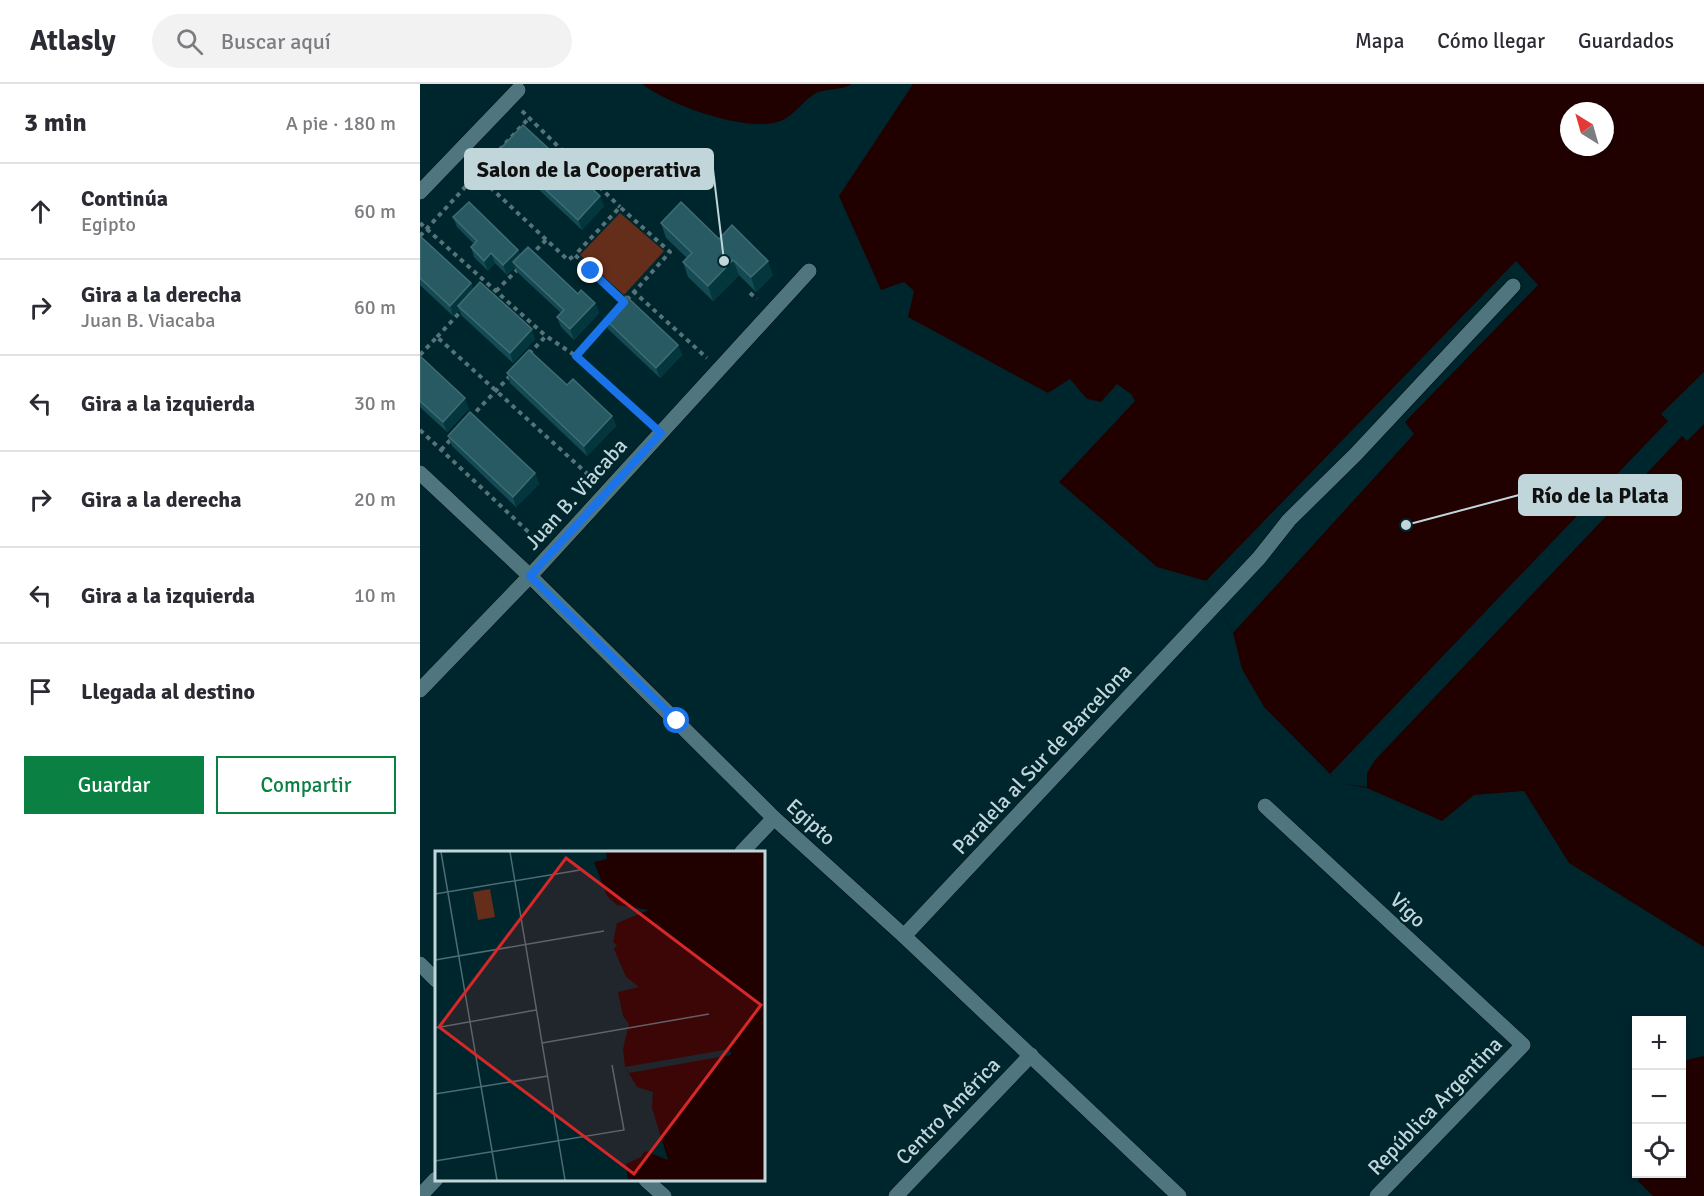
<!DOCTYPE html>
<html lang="es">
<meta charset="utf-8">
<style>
:root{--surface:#fff;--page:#f2f2f3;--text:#2b2b33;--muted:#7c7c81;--line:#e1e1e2;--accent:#0b8043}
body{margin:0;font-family:Signika,sans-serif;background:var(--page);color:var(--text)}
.controls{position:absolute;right:18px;bottom:18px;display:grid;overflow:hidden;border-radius:0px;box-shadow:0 3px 9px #0003}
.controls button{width:54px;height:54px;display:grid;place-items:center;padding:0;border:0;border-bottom:2px solid var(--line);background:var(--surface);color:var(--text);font:30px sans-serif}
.compass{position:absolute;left:1140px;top:18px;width:54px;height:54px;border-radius:50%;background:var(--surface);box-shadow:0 3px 9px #0003;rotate:323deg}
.stop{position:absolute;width:18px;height:18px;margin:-14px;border:4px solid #1a73e8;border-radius:50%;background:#fff}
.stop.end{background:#1a73e8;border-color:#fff;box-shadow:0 2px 6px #0008}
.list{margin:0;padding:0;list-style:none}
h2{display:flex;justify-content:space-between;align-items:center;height:78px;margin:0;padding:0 24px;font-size:26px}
h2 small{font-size:20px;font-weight:400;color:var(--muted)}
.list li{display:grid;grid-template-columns:39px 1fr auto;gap:18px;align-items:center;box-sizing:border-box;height:96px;padding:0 24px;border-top:2px solid var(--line)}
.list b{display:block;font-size:22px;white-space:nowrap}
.list p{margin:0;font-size:20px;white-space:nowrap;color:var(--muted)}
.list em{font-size:20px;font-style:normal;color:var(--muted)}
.actions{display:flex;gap:12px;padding:18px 24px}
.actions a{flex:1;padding:14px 0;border:2px solid var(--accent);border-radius:0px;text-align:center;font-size:21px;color:var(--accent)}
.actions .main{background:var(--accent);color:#fff}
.icon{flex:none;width:33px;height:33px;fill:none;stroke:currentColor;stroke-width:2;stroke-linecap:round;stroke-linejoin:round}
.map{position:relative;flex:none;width:1284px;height:1112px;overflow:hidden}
header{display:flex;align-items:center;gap:36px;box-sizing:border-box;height:84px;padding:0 30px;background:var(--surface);border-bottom:2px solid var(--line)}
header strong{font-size:28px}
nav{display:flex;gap:33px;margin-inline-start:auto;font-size:21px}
.search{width:420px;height:54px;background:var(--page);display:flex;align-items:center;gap:15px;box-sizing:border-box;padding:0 21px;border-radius:33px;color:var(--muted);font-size:22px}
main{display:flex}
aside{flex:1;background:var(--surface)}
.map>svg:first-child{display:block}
.green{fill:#652e1a}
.water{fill:#210000;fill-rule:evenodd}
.pier{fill:#00262d}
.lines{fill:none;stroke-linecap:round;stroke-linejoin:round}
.minor-casing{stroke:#000d11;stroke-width:16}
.path{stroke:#557379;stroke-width:4;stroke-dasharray:4.5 4.5;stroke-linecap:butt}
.minor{stroke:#4f767e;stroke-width:15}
.wall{fill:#144a53}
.shaded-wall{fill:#04363e}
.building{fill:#275a62;stroke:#3f6d74;stroke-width:1.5}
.route{stroke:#1a73e8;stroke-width:8}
.labels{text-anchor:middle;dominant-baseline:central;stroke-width:4.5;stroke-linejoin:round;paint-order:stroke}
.street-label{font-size:21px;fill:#c1d6da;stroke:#00262d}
.inset-road{fill:none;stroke:#4d6c72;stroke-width:1.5}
.view{fill:#d62828;fill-opacity:0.15;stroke:#d62828;stroke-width:3}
.inset-edge{fill:none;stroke:#c1d6da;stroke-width:3}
.leader{fill:none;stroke:#c1d6da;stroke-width:2}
.callout-dot{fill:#c1d6da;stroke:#00262d;stroke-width:2}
.callout{fill:#c1d6da;stroke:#c1d6da;stroke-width:2}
.callout-label{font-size:22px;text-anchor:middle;font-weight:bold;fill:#111}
</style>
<header>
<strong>Atlasly</strong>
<div class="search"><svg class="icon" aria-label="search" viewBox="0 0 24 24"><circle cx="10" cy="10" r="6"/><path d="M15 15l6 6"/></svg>Buscar aquí</div>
<nav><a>Mapa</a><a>Cómo llegar</a><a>Guardados</a></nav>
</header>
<main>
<aside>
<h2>3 min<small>A pie · 180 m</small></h2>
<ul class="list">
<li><svg class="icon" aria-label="ahead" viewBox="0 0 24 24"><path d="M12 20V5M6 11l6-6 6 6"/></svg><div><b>Continúa</b><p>Egipto</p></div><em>60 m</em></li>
<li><svg class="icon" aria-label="right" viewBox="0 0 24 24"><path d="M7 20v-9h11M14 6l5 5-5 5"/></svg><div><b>Gira a la derecha</b><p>Juan B. Viacaba</p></div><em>60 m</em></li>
<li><svg class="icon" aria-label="left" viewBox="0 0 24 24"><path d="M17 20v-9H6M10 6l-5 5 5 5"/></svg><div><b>Gira a la izquierda</b></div><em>30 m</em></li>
<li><svg class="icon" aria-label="right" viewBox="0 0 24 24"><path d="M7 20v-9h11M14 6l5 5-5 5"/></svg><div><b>Gira a la derecha</b></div><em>20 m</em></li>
<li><svg class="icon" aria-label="left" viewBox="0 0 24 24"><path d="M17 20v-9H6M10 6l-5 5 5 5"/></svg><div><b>Gira a la izquierda</b></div><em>10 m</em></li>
<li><svg class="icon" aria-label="arrive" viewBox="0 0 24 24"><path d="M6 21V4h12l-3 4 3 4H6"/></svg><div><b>Llegada al destino</b></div></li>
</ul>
<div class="actions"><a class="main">Guardar</a><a>Compartir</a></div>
</aside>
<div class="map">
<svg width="1284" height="1112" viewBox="0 0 1284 1112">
<rect width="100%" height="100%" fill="#00262d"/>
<path class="green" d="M200 129 244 167 204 211 160 171Z"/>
<g class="water">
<path d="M222 0H432C421 7 407 4 396 9 384 16 375 30 363 36 330 51 249 21 222 0Z"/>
<path d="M493 0H1284V863L1149 779 1104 707 1054 711 1022 737 947 704 926 700 910 690 844 623 822 585 813 549 786 497 737 483 639 398 715 317 711 310 697 300 681 318 667 315 650 295 628 309 488 233 494 207 484 198 461 206 419 112ZM1149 27H1185V63H1149Z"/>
<path d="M1284 972V1112H1233L1218 1097 1222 1090H1262V977Z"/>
</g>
<g class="pier">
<path d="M1096 177 1118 201 985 338 994 350 813 549 786 497Z"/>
<path d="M1284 288V340L1267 357 1262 352 955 676 947 689V703L926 700 910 690 1248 337 1241 330Z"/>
</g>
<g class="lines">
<g class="minor-casing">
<g id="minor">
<path d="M0 108 98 6"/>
<path d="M0 389 110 492 354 734 484 852 759 1112"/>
<path d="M0 606 110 492 389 187"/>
<path d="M845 722 1103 961 957 1112"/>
<path d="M322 768 354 734"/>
<path d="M484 852 839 474 869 436 936 370 1093 202"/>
<path d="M0 880 16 896"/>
<path d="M226 1096 244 1112"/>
<path d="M0 1112 16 1095"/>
<path d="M476 1112 611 971"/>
</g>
</g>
<g class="path">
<path d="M102 27 200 123"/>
<path d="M57 91 148 176 155 171"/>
<path d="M0 139 126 252"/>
<path d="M0 152 109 34"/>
<path d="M110 172 126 156"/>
<path d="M76 207 99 184"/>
<path d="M213 207 287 274"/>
<path d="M330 209 337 215"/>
<path d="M204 218 155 171 200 123 250 168 205 218"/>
<path d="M17 253 43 225"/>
<path d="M109 270 126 252 156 272 228 337"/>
<path d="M0 271 17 253 173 395"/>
<path d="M156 272 188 237"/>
<path d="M50 334 90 292"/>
<path d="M0 346 117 456"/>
<path d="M21 366 33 353"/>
</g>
<use href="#minor" class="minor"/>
</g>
<g class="wall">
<path d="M81 64 184 122 162 146 85 74Z"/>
<path d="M33 133 98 166 100 171 158 210 175 219 179 229 154 256 141 243 137 233 141 229 97 188 95 183 87 191 75 179 68 187 54 173 51 163 54 160 37 143Z"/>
<path d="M241 139 299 155 353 191 336 208 319 191 293 217 268 193 263 178 267 174 246 154Z"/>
<path d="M0 152 51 199 53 205 115 255 93 279 42 232 39 226 33 232 0 201Z"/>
<path d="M185 235 258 261 262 271 240 294 188 245Z"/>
<path d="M0 272 49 325 27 348 0 323Z"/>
<path d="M87 289 147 301 192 332 196 342 167 372 90 299Z"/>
<path d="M28 352 115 389 119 400 96 423 32 362Z"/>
</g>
<g class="shaded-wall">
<path d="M180 112 184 122 162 146 158 136Z"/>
<path d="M98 166 102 176 93 178 95 183 87 191 83 181Z"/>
<path d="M71 169 75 179 68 187 64 177Z"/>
<path d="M313 176 319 191 293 217 288 202Z"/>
<path d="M348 177 353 191 336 208 331 193Z"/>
<path d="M51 199 55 209 38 222 39 226 33 232 30 222Z"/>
<path d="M175 219 179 229 154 256 150 245Z"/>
<path d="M112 245 115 255 93 279 90 269Z"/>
<path d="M258 261 262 271 240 294 236 284Z"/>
<path d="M45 314 49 325 27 348 23 338Z"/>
<path d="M192 332 196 342 167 372 164 362Z"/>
<path d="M115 389 119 400 96 423 93 413Z"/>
</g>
<g class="building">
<path d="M103 41 180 112 158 136 81 64Z"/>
<path d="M49 118 98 166 83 181 71 169 64 177 51 163 57 157 33 133Z"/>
<path d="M261 118 299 155 312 141 348 177 331 193 313 176 288 202 263 178 272 169 241 139Z"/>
<path d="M0 152 51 199 30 222 0 194Z"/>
<path d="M108 163 158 210 161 206 175 219 150 245 137 233 144 226 93 178Z"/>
<path d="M60 198 112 245 90 269 38 222Z"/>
<path d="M206 212 258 261 236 284 185 235Z"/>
<path d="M109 266 147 301 153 295 192 332 164 362 87 289Z"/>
<path d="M0 272 45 314 23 338 0 317Z"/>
<path d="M50 328 115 389 93 413 28 352Z"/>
</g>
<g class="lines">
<path class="route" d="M171 187 204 218 156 272 241 349 110 492 257 637"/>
</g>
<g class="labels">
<g class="street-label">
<text transform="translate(156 410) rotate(-48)">Juan B. Viacaba</text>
<text transform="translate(622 675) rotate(-47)">Paralela al Sur de Barcelona</text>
<text transform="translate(391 738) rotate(42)">Egipto</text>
<text transform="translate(988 826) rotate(43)">Vigo</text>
<text transform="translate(1015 1022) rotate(-46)">República Argentina</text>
<text transform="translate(528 1027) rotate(-46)">Centro América</text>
</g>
</g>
<g transform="translate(15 767)">
<rect width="330" height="330" fill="#00262d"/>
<path d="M55 38 60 66 43 69 38 41Z" fill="#652e1a"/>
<path d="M171 1H330V329H193L191 313 206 306 210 300 233 309 217 257 218 241 202 236 190 216 188 198 194 173 188 165 183 141 204 136 191 126 179 98 182 94 178 91 182 72 214 59 182 54 172 45 159 11 172 8Z" fill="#210000"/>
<path d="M295 198 296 204 194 222 190 216Z" fill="#00262d"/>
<path class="inset-road" d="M6 1 62 329M75 1 130 329M0 43 145 19M0 109 169 80M0 177 101 159M107 192 274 163M0 243 113 225M0 310 189 279 177 214"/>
<path class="view" d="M131 7 326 154 199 323 4 176Z"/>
<rect width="330" height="330" class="inset-edge"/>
</g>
<path class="leader" d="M304 177L293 85M986 441L1099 411"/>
<g class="callout-dot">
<circle cx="304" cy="177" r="6"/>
<circle cx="986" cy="441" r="6"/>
</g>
<g class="callout">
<rect x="45" y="65" width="248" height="40" rx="6"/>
<rect x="1099" y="391" width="162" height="40" rx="6"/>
</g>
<g class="callout-label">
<text x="169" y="93">Salon de la Cooperativa</text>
<text x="1180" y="419">Río de la Plata</text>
</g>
</svg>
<div class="controls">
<button>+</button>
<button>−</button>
<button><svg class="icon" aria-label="locate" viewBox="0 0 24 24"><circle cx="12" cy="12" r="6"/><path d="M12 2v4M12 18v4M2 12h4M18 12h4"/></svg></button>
</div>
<svg class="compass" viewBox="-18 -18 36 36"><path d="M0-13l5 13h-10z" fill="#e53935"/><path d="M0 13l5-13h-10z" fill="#7c7c81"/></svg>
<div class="stop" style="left:257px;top:637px"></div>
<div class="stop end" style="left:171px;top:187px"></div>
</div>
</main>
